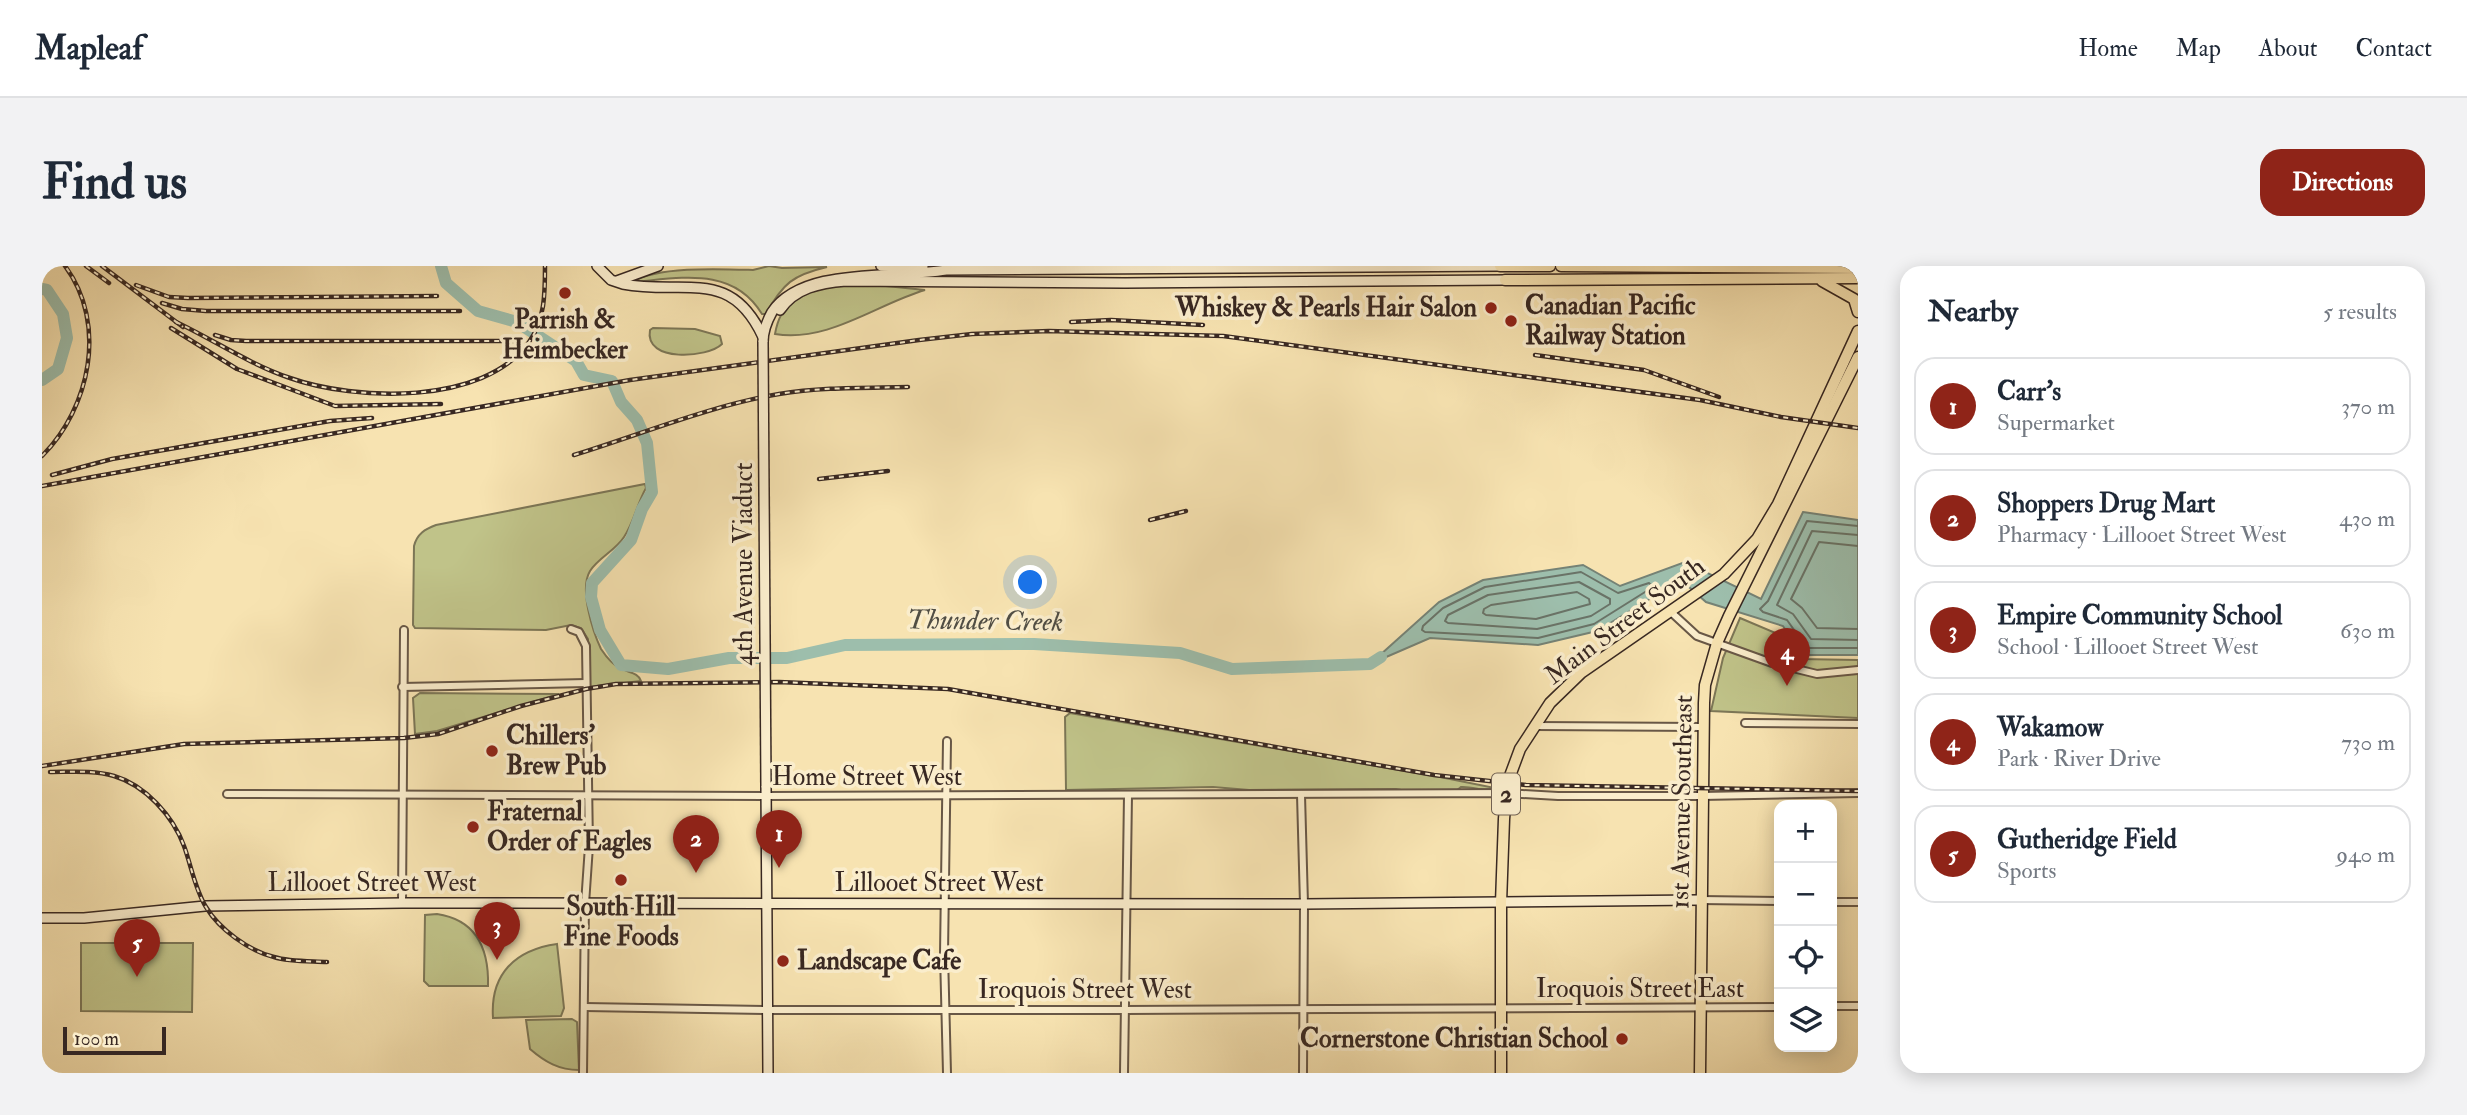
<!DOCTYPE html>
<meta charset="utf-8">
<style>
:root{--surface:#fff;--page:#f2f2f3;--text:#1f2937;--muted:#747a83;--line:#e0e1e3;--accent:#8f2418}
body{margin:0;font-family:"IM FELL Double Pica",serif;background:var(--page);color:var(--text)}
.controls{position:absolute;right:21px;bottom:21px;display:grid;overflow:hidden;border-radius:14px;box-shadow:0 4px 18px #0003}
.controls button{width:63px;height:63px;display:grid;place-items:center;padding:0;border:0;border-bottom:2px solid var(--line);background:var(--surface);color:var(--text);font:35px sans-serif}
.scale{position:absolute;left:21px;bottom:18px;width:103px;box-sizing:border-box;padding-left:7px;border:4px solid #382822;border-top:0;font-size:19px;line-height:24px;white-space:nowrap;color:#382822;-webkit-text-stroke:5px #faedcc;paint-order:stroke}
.you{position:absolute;left:989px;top:317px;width:24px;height:24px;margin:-18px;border:5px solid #fff;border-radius:50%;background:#1a73e8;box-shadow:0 0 0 10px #1a73e833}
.badge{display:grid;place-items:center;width:46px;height:46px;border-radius:50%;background:var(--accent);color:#fff;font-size:23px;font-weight:700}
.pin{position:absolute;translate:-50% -58px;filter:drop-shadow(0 2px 4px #0008)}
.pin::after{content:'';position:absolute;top:37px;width:24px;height:21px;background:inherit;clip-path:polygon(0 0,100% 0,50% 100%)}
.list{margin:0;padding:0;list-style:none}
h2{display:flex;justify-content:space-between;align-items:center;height:91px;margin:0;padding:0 28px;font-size:30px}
h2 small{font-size:23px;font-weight:400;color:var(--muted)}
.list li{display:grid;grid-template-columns:46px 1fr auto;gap:21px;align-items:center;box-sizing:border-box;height:98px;margin:0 14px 14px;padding:0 14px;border:2px solid var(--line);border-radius:21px}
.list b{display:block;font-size:26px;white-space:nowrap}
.list p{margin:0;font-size:23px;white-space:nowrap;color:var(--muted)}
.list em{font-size:23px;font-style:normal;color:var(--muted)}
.icon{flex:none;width:38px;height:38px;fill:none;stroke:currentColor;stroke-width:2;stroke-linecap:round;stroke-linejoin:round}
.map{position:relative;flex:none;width:1816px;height:807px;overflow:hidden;border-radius:21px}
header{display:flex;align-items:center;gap:42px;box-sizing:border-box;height:98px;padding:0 35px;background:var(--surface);border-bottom:2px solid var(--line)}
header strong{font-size:33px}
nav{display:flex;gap:38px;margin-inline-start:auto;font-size:24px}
.intro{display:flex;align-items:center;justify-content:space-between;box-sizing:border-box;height:168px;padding:0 42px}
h1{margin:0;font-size:49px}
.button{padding:18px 32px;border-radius:21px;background:var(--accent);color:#fff;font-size:24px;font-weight:700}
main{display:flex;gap:42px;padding:0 42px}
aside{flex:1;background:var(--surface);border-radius:21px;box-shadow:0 4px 18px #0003}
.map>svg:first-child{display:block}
.green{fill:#c0c389;stroke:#7c7656;stroke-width:2}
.water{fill:#9dbeac;stroke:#758275;stroke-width:2}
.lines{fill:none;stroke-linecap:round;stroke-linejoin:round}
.shore{stroke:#6a7367;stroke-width:2}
.river{stroke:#9dbeac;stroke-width:12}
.street-casing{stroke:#685746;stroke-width:10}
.secondary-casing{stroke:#382822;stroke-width:12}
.primary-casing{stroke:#382822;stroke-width:13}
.street{stroke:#faedcc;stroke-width:6}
.secondary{stroke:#faedcc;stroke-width:9}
.primary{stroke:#f7e3b1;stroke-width:10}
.rail-casing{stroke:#382822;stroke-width:4.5}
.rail{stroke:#faedcc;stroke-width:2;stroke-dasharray:5;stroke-linecap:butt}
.secondary-bridge-casing{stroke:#382822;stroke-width:12;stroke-linecap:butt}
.secondary-bridge{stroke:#faedcc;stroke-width:9}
.poi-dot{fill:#8f2418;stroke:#faedcc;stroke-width:2.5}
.labels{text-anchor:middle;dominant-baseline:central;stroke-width:7;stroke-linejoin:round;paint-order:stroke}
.shield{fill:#faedcc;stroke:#726355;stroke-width:2}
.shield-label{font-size:24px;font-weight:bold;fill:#382822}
.poi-label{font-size:26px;font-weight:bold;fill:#382822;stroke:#faedcc;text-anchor:start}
.street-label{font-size:26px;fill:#382822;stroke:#faedcc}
.water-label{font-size:28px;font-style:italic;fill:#514e44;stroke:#faedcc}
</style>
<header>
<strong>Mapleaf</strong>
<nav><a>Home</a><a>Map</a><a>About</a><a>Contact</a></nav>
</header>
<div class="intro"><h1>Find us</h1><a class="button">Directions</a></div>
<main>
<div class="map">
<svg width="1816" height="807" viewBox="0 0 1816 807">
<rect width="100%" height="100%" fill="#f7e3b1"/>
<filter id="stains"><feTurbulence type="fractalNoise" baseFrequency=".00286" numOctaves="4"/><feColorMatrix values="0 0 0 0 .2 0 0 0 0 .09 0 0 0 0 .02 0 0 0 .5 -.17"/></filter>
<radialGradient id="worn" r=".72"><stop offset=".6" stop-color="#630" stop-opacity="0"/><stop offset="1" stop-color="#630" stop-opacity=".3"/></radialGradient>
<g class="green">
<path d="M727 0 740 2 785 1C751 9 741 17 724 48H720C691 0 639 12 591 16 615 0 680 3 711 4Z"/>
<path d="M790 20H844L883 24C835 38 786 77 733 68 739 33 759 28 790 20Z"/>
<path d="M611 62 653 63 678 70 680 78C666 92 602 97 608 64Z"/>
<path d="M603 218 604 222C595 238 592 256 582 271 574 284 556 292 548 305 537 323 551 366 559 383 563 389 571 399 578 402 586 407 596 406 599 415L546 421V373L539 362 529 359 504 364 373 362 371 359 372 280C375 268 383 263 394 259Z"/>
<path d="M1698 352 1736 368 1757 393 1816 394V452L1669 445 1681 392Z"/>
<path d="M378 427 517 428 395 465 373 468 371 432Z"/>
<path d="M1028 447 1398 511 1458 523C1446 528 1432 520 1419 521L1414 525H1365L1354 523 1207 524 1171 521 1024 524 1023 451Z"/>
<path d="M395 648C435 654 447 684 446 720H387L382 715 383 649Z"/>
<path d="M39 677H151L150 746 39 745Z"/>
<path d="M515 678 522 742 519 750 451 752C448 708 473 684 515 678Z"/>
<path d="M530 753 535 756 537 804C517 804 503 796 488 783L484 754Z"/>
</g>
<path class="water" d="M1761 246 1816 254V389H1760L1741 360 1664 336 1639 314 1555 365 1496 379 1388 372 1328 398 1397 336 1441 314 1541 299 1578 320 1643 296 1719 333Z"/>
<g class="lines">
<g class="shore">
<path d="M1816 260 1765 255 1726 335 1718 343 1721 346 1745 354 1765 382H1816"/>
<path d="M1816 269 1770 265 1735 339 1751 348 1769 373 1816 374"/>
<path d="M1816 280 1777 276 1749 333 1760 342 1775 362 1816 363"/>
<path d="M1539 306 1576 327 1607 317 1611 321 1552 358 1496 372 1383 366 1380 364 1381 360 1401 342 1443 321Z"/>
<path d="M1537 316 1568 333V338L1549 350 1495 363 1406 357 1403 355 1406 349 1446 329Z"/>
<path d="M1535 326 1547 333 1548 338 1494 353 1444 349 1441 347 1442 343 1449 339Z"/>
</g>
<g class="river">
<path d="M399 0 404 17 436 45 475 56 534 95 542 109 570 115 579 136 595 154 605 177 610 226 600 243 589 274 550 317 549 331 558 364 579 399 626 403 687 392H745L803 379 992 378 1138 387 1190 403 1328 398 1339 391"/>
<path d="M0 23 5 24 21 48 25 72 16 103 0 114"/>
</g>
<g class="street-casing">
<g id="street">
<path d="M1629 346 1655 370 1730 397 1775 408 1816 404"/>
<path d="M529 363 537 366 544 380 547 580 543 638 541 807"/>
<path d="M360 421 544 417"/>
<path d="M1703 457 1816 458"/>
<path d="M1493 460 1661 461"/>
<path d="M905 475 902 688 905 807"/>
<path d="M185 528 724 530 1464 527 1516 530H1660L1816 527"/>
<path d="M1259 529 1262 638 1261 807"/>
<path d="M1658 634 1737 635"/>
<path d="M1790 636H1816"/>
<path d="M360 637 362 364"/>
<path d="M1790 740H1816"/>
<path d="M543 741 725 744H1082L1737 741"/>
<path d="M1082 807 1086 529"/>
</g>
</g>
<g class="secondary-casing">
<g id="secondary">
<path d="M555 0 569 14 581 18C643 30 688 0 721 71"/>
<path d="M839 0 881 1"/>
<path d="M575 15 616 0"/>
<path d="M738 44C753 22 778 17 804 15L1083 17 1463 14"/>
<path d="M721 76C721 65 725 55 730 46 761 0 850 13 904 4L1458 0"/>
<path d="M724 520 726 807"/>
<path d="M0 652H42L163 640 360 637 1262 638 1658 634"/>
</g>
</g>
<g class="primary-casing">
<g id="primary">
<path d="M1458 0H1508"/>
<path d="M1519 0 1816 2"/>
<path d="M1463 14 1816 12"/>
<path d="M1780 15 1812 33 1816 46"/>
<path d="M1459 807V637L1462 553 1465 518 1478 483 1508 437 1539 407 1682 308 1715 273 1736 238 1816 65"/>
<path d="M1658 807 1662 437 1663 419 1675 377 1687 350 1816 91"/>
</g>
</g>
<use href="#street" class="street"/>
<use href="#secondary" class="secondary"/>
<use href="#primary" class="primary"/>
<g class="rail-casing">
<g id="rail">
<path d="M44 0 67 17"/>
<path d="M60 0 141 61"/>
<path d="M94 19 127 31 146 32 395 30"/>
<path d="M120 37 140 43 164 45H418"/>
<path d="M134 56C172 74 207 98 248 112 313 135 442 140 487 76 503 54 503 27 503 0"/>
<path d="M1029 56 1069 54 1161 59"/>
<path d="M129 62 195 103 293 140 399 138"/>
<path d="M173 69 189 74 204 75H473"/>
<path d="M1493 89 1602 104 1677 131"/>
<path d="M532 189C597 169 670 139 737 128 779 121 823 122 866 121"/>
<path d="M0 190C48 142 66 58 23 0"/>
<path d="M10 209 70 193 288 155 330 152"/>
<path d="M777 213 846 205"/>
<path d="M0 220 588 114 877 74 930 68 1007 65 1181 70 1658 134 1739 151 1816 162"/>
<path d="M1108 254 1144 245"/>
<path d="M0 500 142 478 362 472 396 468 479 440 544 423 574 418 737 416 906 423 1392 509 1484 519 1816 525"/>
<path d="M8 506C29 506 51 504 72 510 103 519 131 550 142 580 149 599 153 623 164 641 177 663 207 685 232 691 248 696 268 695 285 696"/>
</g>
</g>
<use href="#rail" class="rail"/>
<g class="secondary-bridge-casing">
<path id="secondary-bridge" d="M721 76 724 520"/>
</g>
<use href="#secondary-bridge" class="secondary-bridge"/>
</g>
<g class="poi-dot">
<circle cx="523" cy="27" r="7"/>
<circle cx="1449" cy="42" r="7"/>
<circle cx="1469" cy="55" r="7"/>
<circle cx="450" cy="485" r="7"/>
<circle cx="431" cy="561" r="7"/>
<circle cx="579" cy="614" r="7"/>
<circle cx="741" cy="695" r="7"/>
<circle cx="1580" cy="773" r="7"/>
</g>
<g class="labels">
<rect class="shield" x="1450" y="507.5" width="28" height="41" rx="5"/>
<g class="shield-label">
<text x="1464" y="528">2</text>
</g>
<g class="poi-label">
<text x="1483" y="40">Canadian Pacific<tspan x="1483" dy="30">Railway Station</tspan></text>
<text x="1435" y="42" text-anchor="end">Whiskey &amp; Pearls Hair Salon</text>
<text x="523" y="54" text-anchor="middle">Parrish &amp;<tspan x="523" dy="30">Heimbecker</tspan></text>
<text x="464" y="470">Chillers'<tspan x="464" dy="30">Brew Pub</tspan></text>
<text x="445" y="546">Fraternal<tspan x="445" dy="30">Order of Eagles</tspan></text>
<text x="579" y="641" text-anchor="middle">South Hill<tspan x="579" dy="30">Fine Foods</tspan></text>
<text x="755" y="695">Landscape Cafe</text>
<text x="1566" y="773" text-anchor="end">Cornerstone Christian School</text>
</g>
<g class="street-label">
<text transform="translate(702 298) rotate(-90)">4th Avenue Viaduct</text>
<text transform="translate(1583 355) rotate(-37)">Main Street South</text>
<text x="825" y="511">Home Street West</text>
<text transform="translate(1640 536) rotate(-89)">1st Avenue Southeast</text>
<text x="330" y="617">Lillooet Street West</text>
<text x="897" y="617">Lillooet Street West</text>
<text x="1598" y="723">Iroquois Street East</text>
<text x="1043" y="724">Iroquois Street West</text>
</g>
<g class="water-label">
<text transform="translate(943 355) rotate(1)">Thunder Creek</text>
</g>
</g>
<rect width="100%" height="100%" filter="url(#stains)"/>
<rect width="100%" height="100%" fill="url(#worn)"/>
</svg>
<div class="controls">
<button>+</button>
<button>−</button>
<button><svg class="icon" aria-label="locate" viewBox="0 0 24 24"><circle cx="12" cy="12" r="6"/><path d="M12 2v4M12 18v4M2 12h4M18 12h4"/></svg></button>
<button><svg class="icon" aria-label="layers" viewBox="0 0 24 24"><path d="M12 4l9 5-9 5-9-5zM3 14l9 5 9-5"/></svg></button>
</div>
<div class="scale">100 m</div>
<div class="you"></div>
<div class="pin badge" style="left:737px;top:602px">1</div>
<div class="pin badge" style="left:654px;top:607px">2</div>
<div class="pin badge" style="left:455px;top:694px">3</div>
<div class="pin badge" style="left:1745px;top:420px">4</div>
<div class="pin badge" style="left:95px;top:711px">5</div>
</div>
<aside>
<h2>Nearby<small>5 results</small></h2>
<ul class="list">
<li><span class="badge">1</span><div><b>Carr's</b><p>Supermarket</p></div><em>370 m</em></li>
<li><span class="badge">2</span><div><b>Shoppers Drug Mart</b><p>Pharmacy · Lillooet Street West</p></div><em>430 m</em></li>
<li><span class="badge">3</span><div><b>Empire Community School</b><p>School · Lillooet Street West</p></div><em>630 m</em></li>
<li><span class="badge">4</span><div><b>Wakamow</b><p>Park · River Drive</p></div><em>730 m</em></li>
<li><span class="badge">5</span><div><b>Gutheridge Field</b><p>Sports</p></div><em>940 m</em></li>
</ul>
</aside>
</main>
